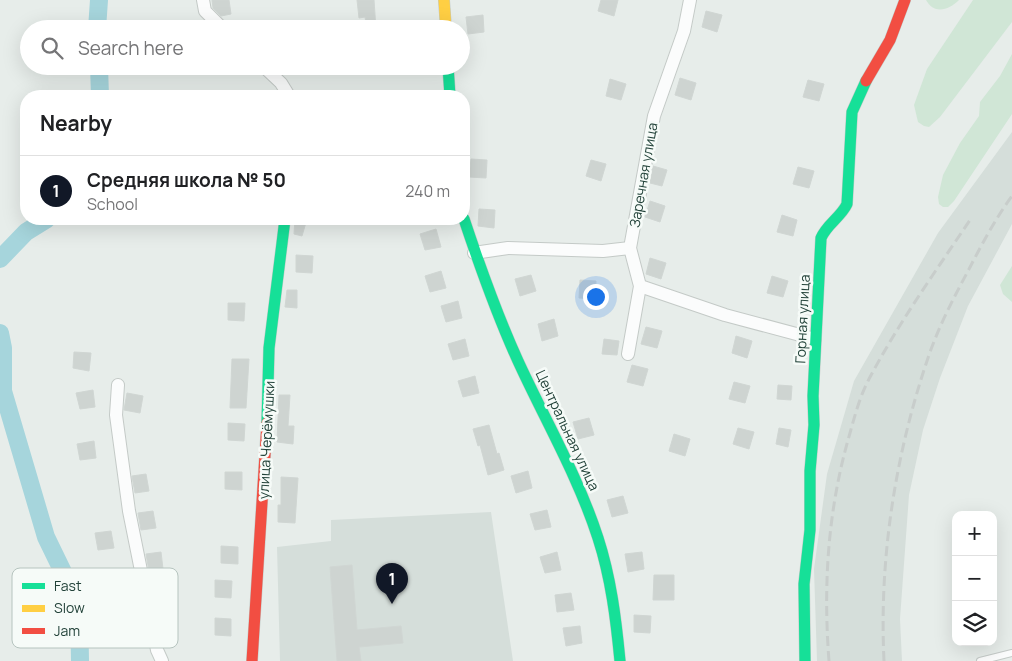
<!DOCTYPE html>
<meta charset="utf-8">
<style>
:root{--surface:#fff;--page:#f2f2f2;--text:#202124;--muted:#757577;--line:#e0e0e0;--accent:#111827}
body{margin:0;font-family:Manrope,sans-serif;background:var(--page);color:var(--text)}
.controls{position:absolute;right:15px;bottom:15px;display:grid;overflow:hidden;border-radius:10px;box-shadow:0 5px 20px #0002}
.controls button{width:45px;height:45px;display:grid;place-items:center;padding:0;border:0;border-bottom:1px solid var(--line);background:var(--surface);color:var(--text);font:25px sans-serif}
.you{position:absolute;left:595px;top:296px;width:18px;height:18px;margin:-12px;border:4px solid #fff;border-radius:50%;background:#1a73e8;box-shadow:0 0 0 8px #1a73e833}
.badge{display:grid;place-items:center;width:32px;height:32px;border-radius:50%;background:var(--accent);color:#fff;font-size:16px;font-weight:700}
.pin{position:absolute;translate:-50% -41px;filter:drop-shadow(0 1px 2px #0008)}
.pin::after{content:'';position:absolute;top:26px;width:18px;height:15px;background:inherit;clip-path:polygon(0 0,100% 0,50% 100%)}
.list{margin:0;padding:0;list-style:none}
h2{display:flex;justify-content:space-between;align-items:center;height:65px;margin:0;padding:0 20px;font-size:21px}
h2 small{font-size:16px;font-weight:400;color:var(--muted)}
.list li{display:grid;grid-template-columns:32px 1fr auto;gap:15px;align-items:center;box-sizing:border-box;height:70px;padding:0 20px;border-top:1px solid var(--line)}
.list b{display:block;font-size:19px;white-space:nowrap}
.list p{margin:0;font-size:16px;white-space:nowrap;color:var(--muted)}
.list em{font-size:16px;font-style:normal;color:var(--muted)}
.icon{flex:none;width:28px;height:28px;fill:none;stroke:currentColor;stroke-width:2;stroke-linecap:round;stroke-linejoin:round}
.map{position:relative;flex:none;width:1012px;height:661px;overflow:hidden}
.search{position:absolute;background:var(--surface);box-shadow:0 5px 20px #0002;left:20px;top:20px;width:450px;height:55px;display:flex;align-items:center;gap:12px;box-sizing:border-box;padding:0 18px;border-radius:28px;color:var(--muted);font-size:19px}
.panel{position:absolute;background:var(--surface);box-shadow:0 5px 20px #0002;left:20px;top:90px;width:450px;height:135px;border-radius:20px}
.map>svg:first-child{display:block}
.built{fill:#d5deda}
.green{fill:#d0e6d6}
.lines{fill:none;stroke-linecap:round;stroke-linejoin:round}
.river{stroke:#a6d5dc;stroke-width:18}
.building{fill:#ced4d1;stroke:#d0d6d3}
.lane-casing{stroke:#c4cac7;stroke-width:8}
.street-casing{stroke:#c4cac7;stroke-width:14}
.fast-casing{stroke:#c2cac7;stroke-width:12}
.slow-casing{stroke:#c2cac7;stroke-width:12}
.jam-casing{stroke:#c2cac7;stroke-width:12}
.lane{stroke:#fbfcfc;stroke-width:6}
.street{stroke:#fbfcfc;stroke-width:12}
.fast{stroke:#16e098;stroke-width:11}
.slow{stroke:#ffcf43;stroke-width:11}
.jam{stroke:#f24e42;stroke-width:11}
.rail{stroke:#c8cdcb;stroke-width:3;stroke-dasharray:10 5;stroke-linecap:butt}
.labels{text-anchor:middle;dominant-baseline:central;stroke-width:5;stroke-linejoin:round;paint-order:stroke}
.street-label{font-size:14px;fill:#224239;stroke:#f6fbf8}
.key{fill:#f6fbf8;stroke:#b6c4bf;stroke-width:1}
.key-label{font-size:14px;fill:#224239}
</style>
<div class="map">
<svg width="1012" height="661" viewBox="0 0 1012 661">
<rect width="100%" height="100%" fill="#e7edea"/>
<g class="built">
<path d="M1012 132V224L968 306 940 378 923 430 909 495 900 619 902 661H817L814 569 827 474 854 381 938 233Z"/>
<path d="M491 512 513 661H280L277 547 331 541V520Z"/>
</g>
<g class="green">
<path d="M926 0H959C949 10 934 15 926 0Z"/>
<path d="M973 0H1012V22L940 117 929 127 924 126 918 122 914 105 927 69Z"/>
<path d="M1012 54V114L954 201 948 207H943L939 204 938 197 943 175 960 143 979 116 980 102 1000 76Z"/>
<path d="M1012 266V302L1003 294 1000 285Z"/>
</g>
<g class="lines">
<g class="river">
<path d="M97 29 99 0"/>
<path d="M99 66 100 96"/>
<path d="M0 259 26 232 47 219"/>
<path d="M0 333 3 348V391L46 537 79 605 80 661"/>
</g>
</g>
<g class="building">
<path d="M212 0H229L231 14 221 16 213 8Z"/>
<path d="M357 0H374L376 29H367L365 17 359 18Z"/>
<path d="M601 0H618L614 16 598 11Z"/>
<path d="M706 11 722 15 717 32 702 27Z"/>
<path d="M483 15 484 32 468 34 466 17Z"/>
<path d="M680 78 696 83 691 100 675 95Z"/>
<path d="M610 79 626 84 621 100 606 96Z"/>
<path d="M808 80 824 84 819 101 803 97Z"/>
<path d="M471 159 487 160 486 178 469 177Z"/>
<path d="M591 160 606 164 601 181 586 176Z"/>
<path d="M653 166 667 170 662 186 650 183Z"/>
<path d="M798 167 814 171 809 188 793 184Z"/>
<path d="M650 201 665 206 660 222 645 217Z"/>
<path d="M479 209 495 210 494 228 478 226Z"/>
<path d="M782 215 797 220 793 236 777 232Z"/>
<path d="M295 219H307L302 236 294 234Z"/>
<path d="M436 229 441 247 425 250 420 234Z"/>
<path d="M296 255 313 256 312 273 296 272Z"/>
<path d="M650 258 666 263 661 279 646 274Z"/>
<path d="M441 271 446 288 430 292 425 276Z"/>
<path d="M531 275 536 291 520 296 515 279Z"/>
<path d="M772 276 788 281 783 297 767 293Z"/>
<path d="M580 280 596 281 595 299 579 298Z"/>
<path d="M287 290H297V308L285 307Z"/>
<path d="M458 301 462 318 446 322 441 306Z"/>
<path d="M228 303H245L244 321 228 320Z"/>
<path d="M554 319 558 336 542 341 538 324Z"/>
<path d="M646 327 662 331 657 348 641 344Z"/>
<path d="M736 336 752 341 747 358 732 353Z"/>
<path d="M465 339 469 356 453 360 448 344Z"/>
<path d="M604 339 619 341 617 355 602 354Z"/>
<path d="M74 352 91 353 89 371 73 368Z"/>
<path d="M232 359H249L246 408H230Z"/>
<path d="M632 365 648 369 643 386 627 382Z"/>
<path d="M475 376 479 393 463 397 458 381Z"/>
<path d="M734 382 750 386 745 403 729 399Z"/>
<path d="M778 385 792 386 791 400 777 399Z"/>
<path d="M93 390 95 407 80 409 76 393Z"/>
<path d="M127 393 143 396 140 413 124 410Z"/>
<path d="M279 395H290L288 426H294L293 444 277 442Z"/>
<path d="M589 418 594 435 578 439 573 422Z"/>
<path d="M228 423 245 424 244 441 228 440Z"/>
<path d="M489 425 497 454 499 453 504 470 488 475 480 445 478 446 473 429Z"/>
<path d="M738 428 754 432 749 449 733 444Z"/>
<path d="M779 428 791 430 788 447 776 444Z"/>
<path d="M674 434 690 439 685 456 669 451Z"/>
<path d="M94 441 96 458 80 460 77 444Z"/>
<path d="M528 471 532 488 516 493 511 476Z"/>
<path d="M225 472H242V490L225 489Z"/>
<path d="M146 474 149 491 135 493 132 476Z"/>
<path d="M281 477 298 478 295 523 278 522V505H281Z"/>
<path d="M623 496 628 513 612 517 607 500Z"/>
<path d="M547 510 551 527 535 530 530 514Z"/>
<path d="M153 511 156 528 141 530 138 513Z"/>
<path d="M111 531 114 548 98 550 95 533Z"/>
<path d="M221 546 238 547V564L221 563Z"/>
<path d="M161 552 163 569 149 571 146 554Z"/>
<path d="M557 552 561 570 545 573 540 557Z"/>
<path d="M642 552 644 569 628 572 625 554Z"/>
<path d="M352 565 357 630 401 626 403 643 359 647 361 661H337L330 567Z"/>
<path d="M654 575H674V600H653Z"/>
<path d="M215 580 232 581 231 598 215 597Z"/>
<path d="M571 593 574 610 557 612 555 595Z"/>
<path d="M634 615 651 616 650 633 634 632Z"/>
<path d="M215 618 231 619V636L215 635Z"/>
<path d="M580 626 582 643 566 646 563 628Z"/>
</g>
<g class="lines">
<g class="lane-casing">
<path id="lane" d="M980 661 1012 653"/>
</g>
<g class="street-casing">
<g id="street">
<path d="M203 0 205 11 223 29"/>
<path d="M263 66 281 83 289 96"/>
<path d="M474 253 508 248 603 251 630 248"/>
<path d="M640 286 725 315 815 339"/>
<path d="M628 354 640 286 630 248 654 116 684 31 690 0"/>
<path d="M118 385 116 415 129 511 157 650 162 661"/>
</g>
</g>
<g class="fast-casing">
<g id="fast">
<path d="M448 66 450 96"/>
<path d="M464 219C480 267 497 315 518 361 545 420 578 476 598 538 611 578 616 619 620 661"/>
<path d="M267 423 269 348 285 219"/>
<path d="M805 661 804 584 810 530V471L814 425 813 396 821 238C827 224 841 217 847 204L852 112 866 81"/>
</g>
</g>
<g class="slow-casing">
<path id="slow" d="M444 0 446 29"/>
</g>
<g class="jam-casing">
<g id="jam">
<path d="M866 81 890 40 905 0"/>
<path d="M252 661 267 423"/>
</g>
</g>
<use href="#lane" class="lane"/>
<use href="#street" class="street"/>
<use href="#fast" class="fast"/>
<use href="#slow" class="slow"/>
<use href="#jam" class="jam"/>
<g class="rail">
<path d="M829 661C823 583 828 508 850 433 855 415 860 396 869 379 898 324 935 272 970 220"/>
<path d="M884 661C879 559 895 455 928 358 938 328 953 299 968 271 981 246 995 219 1012 196"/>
</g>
</g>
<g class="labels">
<g class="street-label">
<text transform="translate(643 175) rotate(-80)">Заречная улица</text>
<text transform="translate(802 319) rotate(-87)">Горная улица</text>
<text transform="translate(568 430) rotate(65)">Центральная улица</text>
<text transform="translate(266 440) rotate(-87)">улица Черёмушки</text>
</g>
</g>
<rect x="12" y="568" width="166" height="80" rx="8" class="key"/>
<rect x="22" y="583" width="23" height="6" fill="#16e098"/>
<rect x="22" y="605" width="23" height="7" fill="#ffcf43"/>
<rect x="22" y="628" width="23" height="6" fill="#f24e42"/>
<g class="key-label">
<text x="54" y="591">Fast</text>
<text x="54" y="613">Slow</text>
<text x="54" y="636">Jam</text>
</g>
</svg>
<div class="controls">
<button>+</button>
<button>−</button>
<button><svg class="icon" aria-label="layers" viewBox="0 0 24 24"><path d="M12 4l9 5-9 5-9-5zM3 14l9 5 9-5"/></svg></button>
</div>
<div class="you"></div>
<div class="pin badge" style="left:392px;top:604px">1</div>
<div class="search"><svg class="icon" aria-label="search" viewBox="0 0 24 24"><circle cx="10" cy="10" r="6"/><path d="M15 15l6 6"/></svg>Search here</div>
<section class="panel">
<h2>Nearby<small></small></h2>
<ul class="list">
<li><span class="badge">1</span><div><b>Средняя школа № 50</b><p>School</p></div><em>240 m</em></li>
</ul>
</section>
</div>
